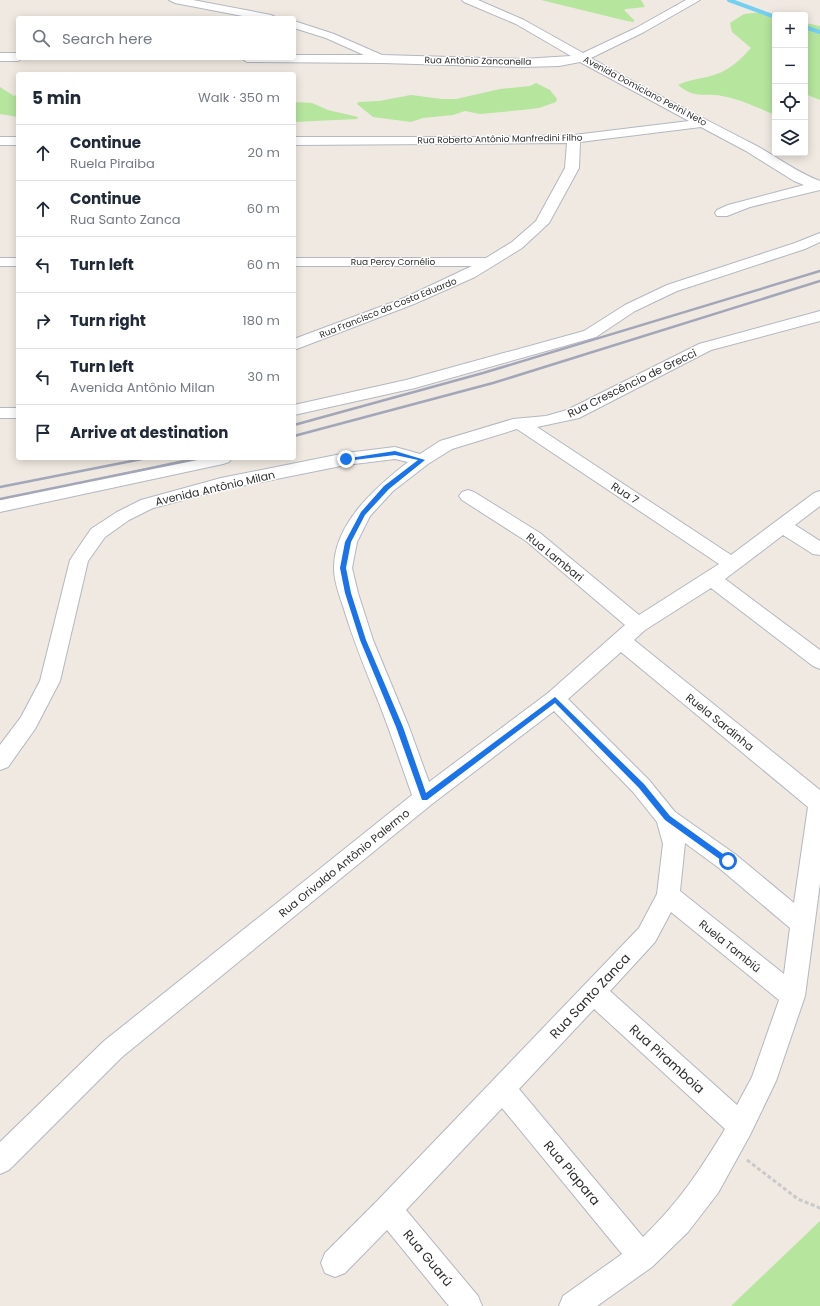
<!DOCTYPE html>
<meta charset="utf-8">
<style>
:root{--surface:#fff;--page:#f6f6f7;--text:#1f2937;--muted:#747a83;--line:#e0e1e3}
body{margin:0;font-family:Poppins,sans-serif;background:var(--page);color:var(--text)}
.controls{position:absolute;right:12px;top:12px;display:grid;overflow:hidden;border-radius:4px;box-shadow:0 2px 10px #0003}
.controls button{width:36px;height:36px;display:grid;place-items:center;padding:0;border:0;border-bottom:1px solid var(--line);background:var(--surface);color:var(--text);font:20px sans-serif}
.stop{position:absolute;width:12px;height:12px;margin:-9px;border:3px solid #1a73e8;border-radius:50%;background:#fff}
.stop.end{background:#1a73e8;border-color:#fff;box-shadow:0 1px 4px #0008}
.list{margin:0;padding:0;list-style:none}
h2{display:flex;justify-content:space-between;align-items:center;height:52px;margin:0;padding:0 16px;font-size:17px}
h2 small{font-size:13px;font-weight:400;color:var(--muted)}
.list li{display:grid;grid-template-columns:26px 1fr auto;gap:12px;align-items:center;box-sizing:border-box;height:56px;padding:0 16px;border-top:1px solid var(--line)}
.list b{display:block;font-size:15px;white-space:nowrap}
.list p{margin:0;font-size:13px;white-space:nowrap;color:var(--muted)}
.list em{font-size:13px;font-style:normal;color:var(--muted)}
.icon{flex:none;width:22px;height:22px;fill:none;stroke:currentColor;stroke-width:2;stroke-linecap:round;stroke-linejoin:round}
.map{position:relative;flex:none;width:820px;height:1306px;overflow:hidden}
.search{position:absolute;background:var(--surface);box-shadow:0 2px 10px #0003;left:16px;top:16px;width:280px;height:44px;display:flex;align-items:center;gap:10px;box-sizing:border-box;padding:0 14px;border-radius:4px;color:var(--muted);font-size:15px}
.panel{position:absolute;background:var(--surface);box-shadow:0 2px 10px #0003;left:16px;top:72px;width:280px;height:388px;border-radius:4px}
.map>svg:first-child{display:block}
.green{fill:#b6e59e}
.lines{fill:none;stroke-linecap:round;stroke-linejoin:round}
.stream{stroke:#75cff0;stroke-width:4}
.minor-casing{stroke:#b4b7c1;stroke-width:2}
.path{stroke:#c9c9c9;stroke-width:3;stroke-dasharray:4 2.5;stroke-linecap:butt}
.minor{fill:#fff;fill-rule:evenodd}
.rail{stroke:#a3a6b8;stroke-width:2.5}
.route{fill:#1a73e8}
.labels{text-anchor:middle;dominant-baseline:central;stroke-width:3;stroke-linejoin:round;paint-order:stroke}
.far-street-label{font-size:9px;fill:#2e2e2e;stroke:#fff}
.street-label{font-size:11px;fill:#2e2e2e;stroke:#fff}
.near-street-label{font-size:13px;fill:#2e2e2e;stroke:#fff}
</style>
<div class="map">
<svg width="820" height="1306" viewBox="0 0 820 1306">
<rect width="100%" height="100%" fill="#efe9e1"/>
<g class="green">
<path d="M541 0H641L645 7 626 9 624 10 634 20V22L627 21Z"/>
<path d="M765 12 776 15 775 115C758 108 740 99 722 96 704 92 696 100 678 85 690 79 702 79 714 75 729 71 742 58 751 48L732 32 730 23 744 14Z"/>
<path d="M805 23 820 26V100L805 94Z"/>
<path d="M536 83 550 90 557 99 556 102 539 108 522 110 480 114 465 111 453 115 423 118 411 122 373 117 357 104 358 102 379 101 411 95 442 99H456L500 89 530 86Z"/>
<path d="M0 87 14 96 18 94V117L0 114Z"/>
<path d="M294 102 312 103 328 110 358 117 357 119 294 122Z"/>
<path d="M820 1221V1306H731Z"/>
</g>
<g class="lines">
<g class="stream">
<path d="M729 0 775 17"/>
<path d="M805 27 820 32"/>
</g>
<g class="minor-casing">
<g id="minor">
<path d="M169 0H193L271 15 277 18H253L175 3Z"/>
<path d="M462 0H478L524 20 583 53 636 28 686 0H700L644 32 591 58C645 89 699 116 753 144 776 156 796 172 820 181V190L750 207 727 216H717L715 213 717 210 728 205 804 185 794 181 746 151 701 127 580 142 579 168 549 223 522 248 475 277 414 304 294 350V339L404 298 472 266H294V258H486L512 242 536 221 565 168 567 143 294 145V137H499L574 135 689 121 580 62 559 66 523 67 382 63 247 62 241 58H294V55H364L326 38 294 28V21L334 34 382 55 523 59 571 56 516 24 464 2Z"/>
<path d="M0 53H18V58H23L18 61H0Z"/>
<rect x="0" y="137" width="18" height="8"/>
<path d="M820 233V242L805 249 677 291 635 311 596 337 415 388 294 415V405L406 380 584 331 625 305 667 285 795 243Z"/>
<rect x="0" y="258" width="18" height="8"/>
<path d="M820 311V321L711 350 579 418 537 427 731 555 814 493 820 491V506L795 525 820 541V555L813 554 783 535 725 579 820 650V669L813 666 711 588 645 630 634 640 820 790V883L805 996 776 1081 750 1135 718 1193 688 1232 652 1267 597 1306H559L563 1296 622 1254 502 1108 406 1210 478 1296 482 1306H449L387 1230 345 1273 335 1277 325 1273 321 1263 325 1253 378 1200 639 928 657 894 663 844 657 822 633 792 554 711 432 804 122 1057 9 1170 0 1174V1142L104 1041 412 795C401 764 391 734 379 703 366 671 353 640 343 606 339 595 334 580 334 568 334 523 376 487 408 462L395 459 346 465 221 490 153 508 129 520 105 537 88 561 60 681 35 729 8 767 0 770V745L21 717 40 681 70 560 91 529 117 512 141 500 221 478 346 453 395 447 420 454 440 441 513 419 546 416 567 410 699 344ZM517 429 719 564 639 615 540 533 474 492 468 490 462 492 459 496 462 500 526 541 625 625 548 693 429 782 409 727 373 640 358 593 352 568 357 542 370 516 393 491 428 464 452 449ZM621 652 808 807 794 903 735 854 675 812 649 780 568 699ZM685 843 719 868 790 928 784 974 680 891ZM671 912 779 1000 752 1077 737 1105 610 991 655 942ZM594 1009 725 1129C699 1172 679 1202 643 1237L519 1089Z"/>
<rect x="0" y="408" width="18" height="10"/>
<path d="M197 458H232L229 462 223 464 0 512V500Z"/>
</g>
</g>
<path class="path" d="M747 1160 798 1199 820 1208"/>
<use href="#minor" class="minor"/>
<g class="rail">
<path d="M294 425 483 373 820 271"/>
<path d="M294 436 493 383 820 281"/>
<path d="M0 487 147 458"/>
<path d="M0 499 201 458"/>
</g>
</g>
<path class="route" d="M395 451 425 460 389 489 365 515 351 542 346 568 351 593 366 640 403 727 426 793 555 697 644 784 670 816 730 859V863H725L665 820 639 788 555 703 427 800H422L396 727 360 640 345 593 340 568 345 542 361 512 384 486 418 460 395 455 346 461 343 459Z"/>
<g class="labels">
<g class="far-street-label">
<text transform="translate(478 61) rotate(1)">Rua Antônio Zancanella</text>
<text transform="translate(645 91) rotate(28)">Avenida Domiciano Perini Neto</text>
<text transform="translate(500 139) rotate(-1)">Rua Roberto Antônio Manfredini Filho</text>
<text x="393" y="262">Rua Percy Cornélio</text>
<text transform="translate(388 308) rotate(-22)">Rua Francisco da Costa Eduardo</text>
</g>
<g class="street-label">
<text transform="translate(632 383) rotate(-26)">Rua Crescêncio de Grecci</text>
<text transform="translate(215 488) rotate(-13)">Avenida Antônio Milan</text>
<text transform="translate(625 493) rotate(33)">Rua 7</text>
<text transform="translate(555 557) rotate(39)">Rua Lambari</text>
<text transform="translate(720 722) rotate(39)">Ruela Sardinha</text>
<text transform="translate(344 863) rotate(-39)">Rua Orivaldo Antônio Palermo</text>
<text transform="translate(730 946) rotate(39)">Ruela Tambiú</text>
</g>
<g class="near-street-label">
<text transform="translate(590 996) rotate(-47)">Rua Santo Zanca</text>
<text transform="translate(667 1059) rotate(42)">Rua Piramboia</text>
<text transform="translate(572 1173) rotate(50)">Rua Piapara</text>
<text transform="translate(428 1258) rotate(50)">Rua Guarú</text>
</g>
</g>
</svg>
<div class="controls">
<button>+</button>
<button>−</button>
<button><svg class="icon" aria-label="locate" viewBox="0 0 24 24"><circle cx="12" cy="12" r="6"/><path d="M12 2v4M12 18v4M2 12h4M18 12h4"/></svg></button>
<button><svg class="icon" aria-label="layers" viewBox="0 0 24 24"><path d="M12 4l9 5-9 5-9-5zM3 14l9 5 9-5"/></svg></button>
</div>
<div class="stop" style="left:728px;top:861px"></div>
<div class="stop end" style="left:346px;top:459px"></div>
<div class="search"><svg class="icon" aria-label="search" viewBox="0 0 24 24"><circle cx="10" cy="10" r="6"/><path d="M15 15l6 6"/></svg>Search here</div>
<section class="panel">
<h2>5 min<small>Walk · 350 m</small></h2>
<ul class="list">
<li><svg class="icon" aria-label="ahead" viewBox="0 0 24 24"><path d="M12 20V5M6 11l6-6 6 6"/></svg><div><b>Continue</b><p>Ruela Piraiba</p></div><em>20 m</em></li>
<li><svg class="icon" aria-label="ahead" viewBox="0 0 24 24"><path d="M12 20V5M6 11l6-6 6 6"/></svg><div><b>Continue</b><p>Rua Santo Zanca</p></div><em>60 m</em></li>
<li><svg class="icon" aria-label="left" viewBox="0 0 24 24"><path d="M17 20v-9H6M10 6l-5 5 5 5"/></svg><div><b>Turn left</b></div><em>60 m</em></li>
<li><svg class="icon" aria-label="right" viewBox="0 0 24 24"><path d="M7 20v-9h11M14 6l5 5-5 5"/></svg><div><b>Turn right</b></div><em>180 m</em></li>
<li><svg class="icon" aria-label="left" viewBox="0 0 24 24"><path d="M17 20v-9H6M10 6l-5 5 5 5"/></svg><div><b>Turn left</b><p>Avenida Antônio Milan</p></div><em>30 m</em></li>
<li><svg class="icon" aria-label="arrive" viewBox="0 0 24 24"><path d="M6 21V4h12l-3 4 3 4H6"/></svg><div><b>Arrive at destination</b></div></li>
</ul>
</section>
</div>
